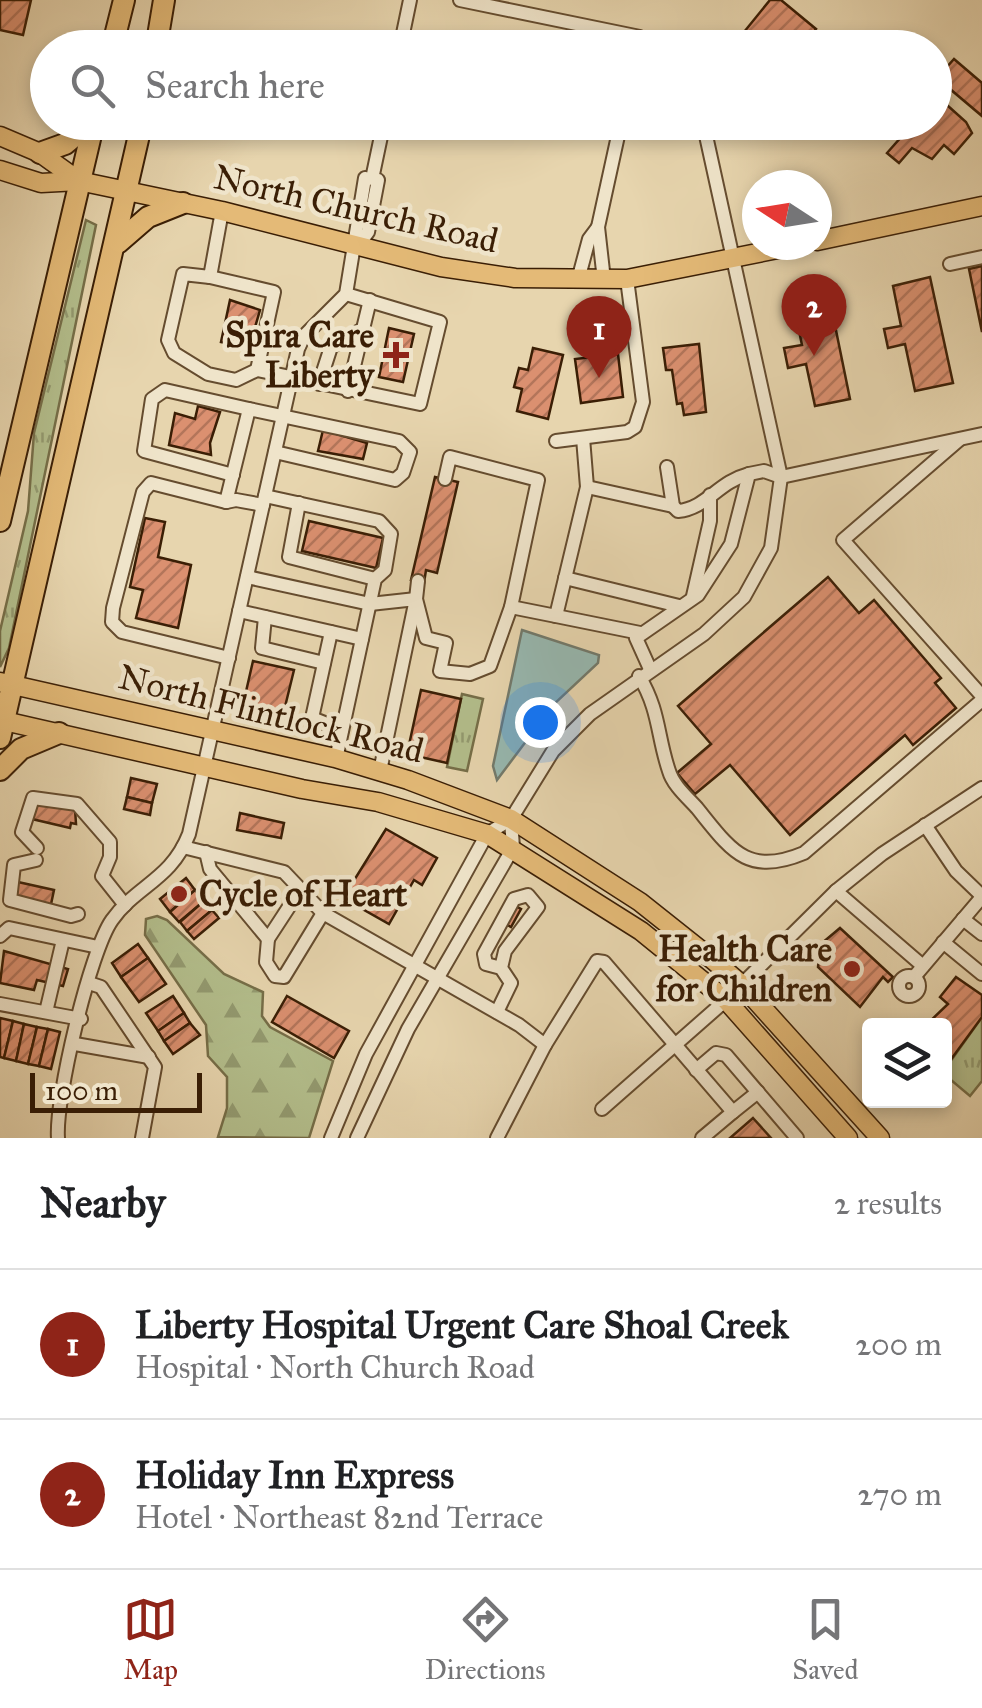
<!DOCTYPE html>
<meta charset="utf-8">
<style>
:root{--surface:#fff;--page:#f6f6f6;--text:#202124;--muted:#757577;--line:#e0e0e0;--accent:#8f2418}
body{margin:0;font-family:"IM FELL Great Primer",serif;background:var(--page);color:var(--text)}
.controls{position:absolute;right:30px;bottom:30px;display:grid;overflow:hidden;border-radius:10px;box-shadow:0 5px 15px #0003}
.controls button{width:90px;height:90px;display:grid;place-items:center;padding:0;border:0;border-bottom:2px solid var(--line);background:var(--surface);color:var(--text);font:50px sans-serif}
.compass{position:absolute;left:742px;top:170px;width:90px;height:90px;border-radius:50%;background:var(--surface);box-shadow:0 5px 15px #0003;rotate:282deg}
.scale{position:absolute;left:30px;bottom:25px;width:172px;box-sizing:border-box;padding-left:10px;border:5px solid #3a1e05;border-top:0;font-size:28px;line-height:35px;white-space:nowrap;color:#3a1e05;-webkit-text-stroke:8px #efe4ca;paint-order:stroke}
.you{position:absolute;left:540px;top:722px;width:35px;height:35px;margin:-25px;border:8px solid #fff;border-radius:50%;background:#1a73e8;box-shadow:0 0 0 15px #1a73e833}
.badge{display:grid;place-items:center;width:65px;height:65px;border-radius:50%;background:var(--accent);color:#fff;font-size:32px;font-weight:700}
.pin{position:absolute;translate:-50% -82px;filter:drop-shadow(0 2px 5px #0008)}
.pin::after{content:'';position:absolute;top:52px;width:35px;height:30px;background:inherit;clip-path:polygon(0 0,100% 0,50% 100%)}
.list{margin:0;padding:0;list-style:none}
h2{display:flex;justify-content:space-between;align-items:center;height:130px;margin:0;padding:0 40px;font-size:42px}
h2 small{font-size:32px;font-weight:400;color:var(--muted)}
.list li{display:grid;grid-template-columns:65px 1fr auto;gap:30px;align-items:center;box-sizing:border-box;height:150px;padding:0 40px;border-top:2px solid var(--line)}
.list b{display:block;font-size:38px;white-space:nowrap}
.list p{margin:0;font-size:32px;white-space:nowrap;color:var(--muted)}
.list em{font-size:32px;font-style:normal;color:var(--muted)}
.icon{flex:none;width:55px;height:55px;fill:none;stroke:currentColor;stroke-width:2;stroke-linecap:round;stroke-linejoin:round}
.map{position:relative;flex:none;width:982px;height:1138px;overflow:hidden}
.search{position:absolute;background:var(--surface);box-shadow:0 5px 15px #0003;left:30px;right:30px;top:30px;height:110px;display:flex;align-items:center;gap:25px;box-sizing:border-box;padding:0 35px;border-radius:55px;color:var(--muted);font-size:38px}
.sheet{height:430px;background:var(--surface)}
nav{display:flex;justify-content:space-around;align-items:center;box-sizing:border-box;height:140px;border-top:2px solid var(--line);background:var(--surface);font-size:28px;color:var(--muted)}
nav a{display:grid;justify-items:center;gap:5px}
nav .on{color:var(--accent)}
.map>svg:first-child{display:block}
.grass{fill:url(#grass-tufts);stroke:#766e48;stroke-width:2.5}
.forest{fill:url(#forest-firs);stroke:#766e48;stroke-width:2.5}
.water{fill:#97b8b0;stroke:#727a6c;stroke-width:2.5}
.building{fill:url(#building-hatch);stroke:#3a1e05;stroke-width:2.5}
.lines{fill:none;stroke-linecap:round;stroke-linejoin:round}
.minor-casing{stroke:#654c2f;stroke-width:16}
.major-casing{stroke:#3a1e05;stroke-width:21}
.highway-casing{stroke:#3a1e05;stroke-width:24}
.minor{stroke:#efe4ca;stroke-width:12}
.major{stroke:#e4ba77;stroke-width:18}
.highway{stroke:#e4ba77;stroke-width:20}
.poi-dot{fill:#8f2418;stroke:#efe4ca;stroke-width:4}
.labels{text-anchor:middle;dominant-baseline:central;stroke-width:9;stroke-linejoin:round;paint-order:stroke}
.street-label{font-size:35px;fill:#3a1e05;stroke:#efe4ca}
.poi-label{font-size:35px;font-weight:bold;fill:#3a1e05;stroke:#efe4ca;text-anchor:end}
</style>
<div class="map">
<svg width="982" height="1138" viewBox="0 0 982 1138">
<defs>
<pattern id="grass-tufts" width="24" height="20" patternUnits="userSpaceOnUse" patternTransform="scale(2.5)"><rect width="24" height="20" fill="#b3be8c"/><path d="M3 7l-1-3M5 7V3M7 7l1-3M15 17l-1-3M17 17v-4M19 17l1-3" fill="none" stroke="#939a70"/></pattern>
<pattern id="forest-firs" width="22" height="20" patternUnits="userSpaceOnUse" patternTransform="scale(2.5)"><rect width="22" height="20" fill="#b3be8c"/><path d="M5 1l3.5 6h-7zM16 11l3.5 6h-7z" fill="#939a70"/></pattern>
<pattern id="building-hatch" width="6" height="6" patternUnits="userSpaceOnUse" patternTransform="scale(2.5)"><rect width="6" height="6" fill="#db9070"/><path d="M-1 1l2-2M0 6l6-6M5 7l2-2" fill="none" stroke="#b3755a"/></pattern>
</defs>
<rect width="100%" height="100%" fill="#e7d5ae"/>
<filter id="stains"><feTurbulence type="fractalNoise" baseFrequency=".002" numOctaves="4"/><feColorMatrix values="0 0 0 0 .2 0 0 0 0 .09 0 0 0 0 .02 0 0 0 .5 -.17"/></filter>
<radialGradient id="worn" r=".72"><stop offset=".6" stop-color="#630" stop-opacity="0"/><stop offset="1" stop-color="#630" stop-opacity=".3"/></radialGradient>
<g class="grass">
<path d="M86 220 96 225 9 648 0 667V631L28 511 34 433Z"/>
<path d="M462 694 483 699 467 771 447 767Z"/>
<path d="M982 1017V1081L970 1096 945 1075V1069Z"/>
</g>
<path class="forest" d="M157 916 167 920 224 974 263 992 262 1016 270 1027 333 1061 309 1138 218 1137 227 1108V1077L208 1056 206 1025 145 935 146 919Z"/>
<path class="water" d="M522 630 599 655 598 663 554 704 497 780 493 766Z"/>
<g class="building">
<path d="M0 0H31L23 35 0 30Z"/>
<path d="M770 0H781L816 29 800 48H762L744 32Z"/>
<path d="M954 59 982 83V116L937 78Z"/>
<path d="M938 97 966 122 972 133 954 154 944 145 932 159 912 148 899 163 887 153 902 136 886 122H934Z"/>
<path d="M982 266V332L969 269Z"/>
<path d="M930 277 953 383 915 391 905 344 888 348 884 329 901 326 893 286Z"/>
<path d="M829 296 850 399 815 406 806 364 788 368 784 348 802 345 793 303Z"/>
<path d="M230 300 260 310 249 348 221 342Z"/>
<path d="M389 328 414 334 403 382 379 377Z"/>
<path d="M699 344 706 412 684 415 682 403 677 404 672 370H666L663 348Z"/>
<path d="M533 348 563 355 548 419 517 411 522 389 514 387 519 368 528 370Z"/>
<path d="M618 354 623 397 581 403 575 359Z"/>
<path d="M198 406 220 412 210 443 211 455 169 445 175 413 195 419Z"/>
<path d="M323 430 367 443 363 459 318 451Z"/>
<path d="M435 477 458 482 437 573 426 570 424 583 411 580Z"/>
<path d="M145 518 165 522 158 557 191 565 178 628 136 618 143 590 130 587Z"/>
<path d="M309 521 383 538 376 568 302 551Z"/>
<path d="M828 577 859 613 874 600 941 678 935 683 956 708 913 745 905 735 790 835 730 765 695 794 677 773 711 744 678 706Z"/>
<path d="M253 661 294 670 282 719 242 709Z"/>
<path d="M421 690 461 699 447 763 407 754Z"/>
<path d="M131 778 157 784 152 803 127 797Z"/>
<path d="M127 797 152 803 150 815 124 809Z"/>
<path d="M37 800 75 809 76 824 71 823 70 828 32 819Z"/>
<path d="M240 813 284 823 281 838 237 830Z"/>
<path d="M386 829 437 858 422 885 414 880 389 924 343 898Z"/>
<path d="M186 878 195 890 170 912 160 899Z"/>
<path d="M18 882 54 890 50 909 14 901Z"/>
<path d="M195 890 204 901 179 922 170 912Z"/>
<path d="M204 901 212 910 187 931 180 922Z"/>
<path d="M512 904 521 909 511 927 502 922Z"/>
<path d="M212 910 219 918 194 939 187 931Z"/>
<path d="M840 928 893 977 888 982 883 977 860 1007 818 967 821 944Z"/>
<path d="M138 944 148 958 121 977 112 963Z"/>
<path d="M4 951 68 969 63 986 37 980 34 990 0 983Z"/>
<path d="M148 958 166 984 139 1002 121 977Z"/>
<path d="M956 977 982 995V1017L944 1069V1026H925L948 1004 940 997Z"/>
<path d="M173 996 184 1013 158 1031 146 1013Z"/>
<path d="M287 996 349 1031 334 1058 272 1022Z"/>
<path d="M184 1013 190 1023 164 1041 158 1031Z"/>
<path d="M0 1018 13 1021 4 1058 0 1057Z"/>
<path d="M13 1021 24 1024 16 1061 4 1058Z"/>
<path d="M190 1023 200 1035 173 1054 164 1041Z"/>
<path d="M24 1024 37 1027 28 1064 16 1061Z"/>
<path d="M37 1027 48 1029 39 1066 28 1064Z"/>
<path d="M48 1029 60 1032 51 1069 39 1066Z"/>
<path d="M753 1118 771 1138H730Z"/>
</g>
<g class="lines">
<g class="minor-casing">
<g id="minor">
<path d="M460 0 640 37 638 48"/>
<path d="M400 48 410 0"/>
<path d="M372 179 384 122"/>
<path d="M222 211 210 277 183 274 168 340 174 353 208 374 236 380 257 370 420 404 440 322 346 294"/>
<path d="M357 247 368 232 378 180"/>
<path d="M950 264 982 257"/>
<path d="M210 277 274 292 257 370"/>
<path d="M578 280 589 239 598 227"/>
<path d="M604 280 598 227 621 122"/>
<path d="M319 384 331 347 363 329"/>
<path d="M348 391 370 300"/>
<path d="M583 438 587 487 556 616 640 633"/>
<path d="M959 440 843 540 982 696"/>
<path d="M556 441 627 432 635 427 643 402 627 279"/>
<path d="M667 467 673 506 678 511C707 508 718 482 749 474"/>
<path d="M233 475 144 451 152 399 165 390 249 409"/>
<path d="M445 479 450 457 538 480 511 607 556 616"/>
<path d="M587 487 673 506"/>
<path d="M265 496 379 521 391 534 385 570 375 579 336 759"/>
<path d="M226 502 249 409 399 441 410 452 403 473 395 480 275 452"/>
<path d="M299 503 289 557 375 579"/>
<path d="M247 577 370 604 416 599 380 771"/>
<path d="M565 578 679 606"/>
<path d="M418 581 416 599 426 638 446 643 440 671 470 674 490 666 511 607"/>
<path d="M693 596 710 521V495"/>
<path d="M239 611 362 639"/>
<path d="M265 617 262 648 324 663"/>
<path d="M331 632 312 718 342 730"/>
<path d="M229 658 122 632 112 622 113 608 143 492 151 483 226 502 236 500 263 505"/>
<path d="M650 669 636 638 698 595 731 544 749 474 764 471 781 477 982 434"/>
<path d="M639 676C660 711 657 736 669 771 673 785 687 797 697 808 731 850 747 877 804 853L982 700"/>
<path d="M925 825 956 871 982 896"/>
<path d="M183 847 284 872 323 913 519 1025 545 1045"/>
<path d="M37 848 22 832 33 798 77 804 110 842V857L102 876 125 905"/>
<path d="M206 852 210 869 268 939 300 890"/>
<path d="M36 860 14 865 10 900 71 916 78 914"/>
<path d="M836 891 923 966"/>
<path d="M963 919 982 934"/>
<path d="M0 936 9 928 98 947"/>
<path d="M268 939 266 962 275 976 284 977 323 913"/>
<path d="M943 942 982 974"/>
<circle cx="909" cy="986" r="10"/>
<path d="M914 977 982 897"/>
<path d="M89 983 101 987 155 1067 142 1138"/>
<path d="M0 1004 81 1019"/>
<path d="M46 1012 63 940"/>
<path d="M497 1012 511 983 501 968 505 951 538 907 528 895 514 899 484 954 486 964 501 968"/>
<path d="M75 1044 149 1057"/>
<path d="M696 1070 716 1053 726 1055 797 1138"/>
<path d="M602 1109 726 1000 836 891 882 854 982 788"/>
<path d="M58 1138C55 1099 90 951 112 920 137 885 171 880 189 834L298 349 304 336 346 294 365 178"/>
<path d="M331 1138 366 1054 487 834 511 819 553 751 590 714 704 634 744 597 771 548 781 477 703 122"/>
<path d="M357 1138 408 1029 513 848 511 819"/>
<path d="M497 1138 545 1045 597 961 604 962 733 1112 758 1092"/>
<path d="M702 1138 733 1112"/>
</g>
</g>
<g class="major-casing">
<g id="major">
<path d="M0 136 40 153 79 181"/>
<path d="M0 170 41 183 79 181 222 211 441 267 515 278 627 279 798 245"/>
<path d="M817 241 982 206"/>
<path d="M0 682 335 758 408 780 511 819 640 902 713 960 741 984 880 1138"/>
<path d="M0 720 302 789 378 802 487 834 641 931 726 1000 848 1138"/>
</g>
</g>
<g class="highway-casing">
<g id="highway">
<path d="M112 48 124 0"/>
<path d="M156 48 164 0"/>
<path d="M40 153 65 144 91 122"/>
<path d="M118 243 148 217 183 203"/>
<path d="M0 521 94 122"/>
<path d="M0 738 142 122"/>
<path d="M0 770 21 749 59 733"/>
</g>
</g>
<use href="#minor" class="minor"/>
<use href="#major" class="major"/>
<use href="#highway" class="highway"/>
</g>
<g class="poi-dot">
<path d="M391 340h10v10h10v10h-10v10h-10v-10h-10v-10h10z"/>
<circle cx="179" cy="894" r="10"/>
<circle cx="852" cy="969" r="10"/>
</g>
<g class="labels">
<g class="street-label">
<text transform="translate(356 209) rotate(13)">North Church Road</text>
<text transform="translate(271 714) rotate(14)">North Flintlock Road</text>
</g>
<g class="poi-label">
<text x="374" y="335">Spira Care<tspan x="374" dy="40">Liberty</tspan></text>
<text x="199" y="894" text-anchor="start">Cycle of Heart</text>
<text x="832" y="949">Health Care<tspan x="832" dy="40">for Children</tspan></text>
</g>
</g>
<rect width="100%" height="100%" filter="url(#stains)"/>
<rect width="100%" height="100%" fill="url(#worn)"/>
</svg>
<div class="controls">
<button><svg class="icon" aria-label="layers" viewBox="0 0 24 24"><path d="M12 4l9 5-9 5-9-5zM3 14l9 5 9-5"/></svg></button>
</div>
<svg class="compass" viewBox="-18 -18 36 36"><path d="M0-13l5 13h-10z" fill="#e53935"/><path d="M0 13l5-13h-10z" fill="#757577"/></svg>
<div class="scale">100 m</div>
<div class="you"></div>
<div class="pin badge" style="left:599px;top:378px">1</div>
<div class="pin badge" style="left:814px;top:356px">2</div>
<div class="search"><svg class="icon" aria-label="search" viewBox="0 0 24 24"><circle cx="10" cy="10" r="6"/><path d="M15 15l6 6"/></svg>Search here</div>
</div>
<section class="sheet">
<h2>Nearby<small>2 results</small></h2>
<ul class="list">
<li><span class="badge">1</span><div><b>Liberty Hospital Urgent Care Shoal Creek</b><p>Hospital · North Church Road</p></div><em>200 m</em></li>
<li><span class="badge">2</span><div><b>Holiday Inn Express</b><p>Hotel · Northeast 82nd Terrace</p></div><em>270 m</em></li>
</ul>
</section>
<nav>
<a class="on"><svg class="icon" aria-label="map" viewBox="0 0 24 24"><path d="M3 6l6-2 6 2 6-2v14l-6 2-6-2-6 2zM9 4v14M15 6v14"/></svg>Map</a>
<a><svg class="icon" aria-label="directions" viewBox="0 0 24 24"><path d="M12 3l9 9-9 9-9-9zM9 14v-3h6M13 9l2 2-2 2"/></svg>Directions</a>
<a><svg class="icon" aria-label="saved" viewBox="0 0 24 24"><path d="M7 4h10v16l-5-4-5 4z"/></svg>Saved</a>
</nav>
